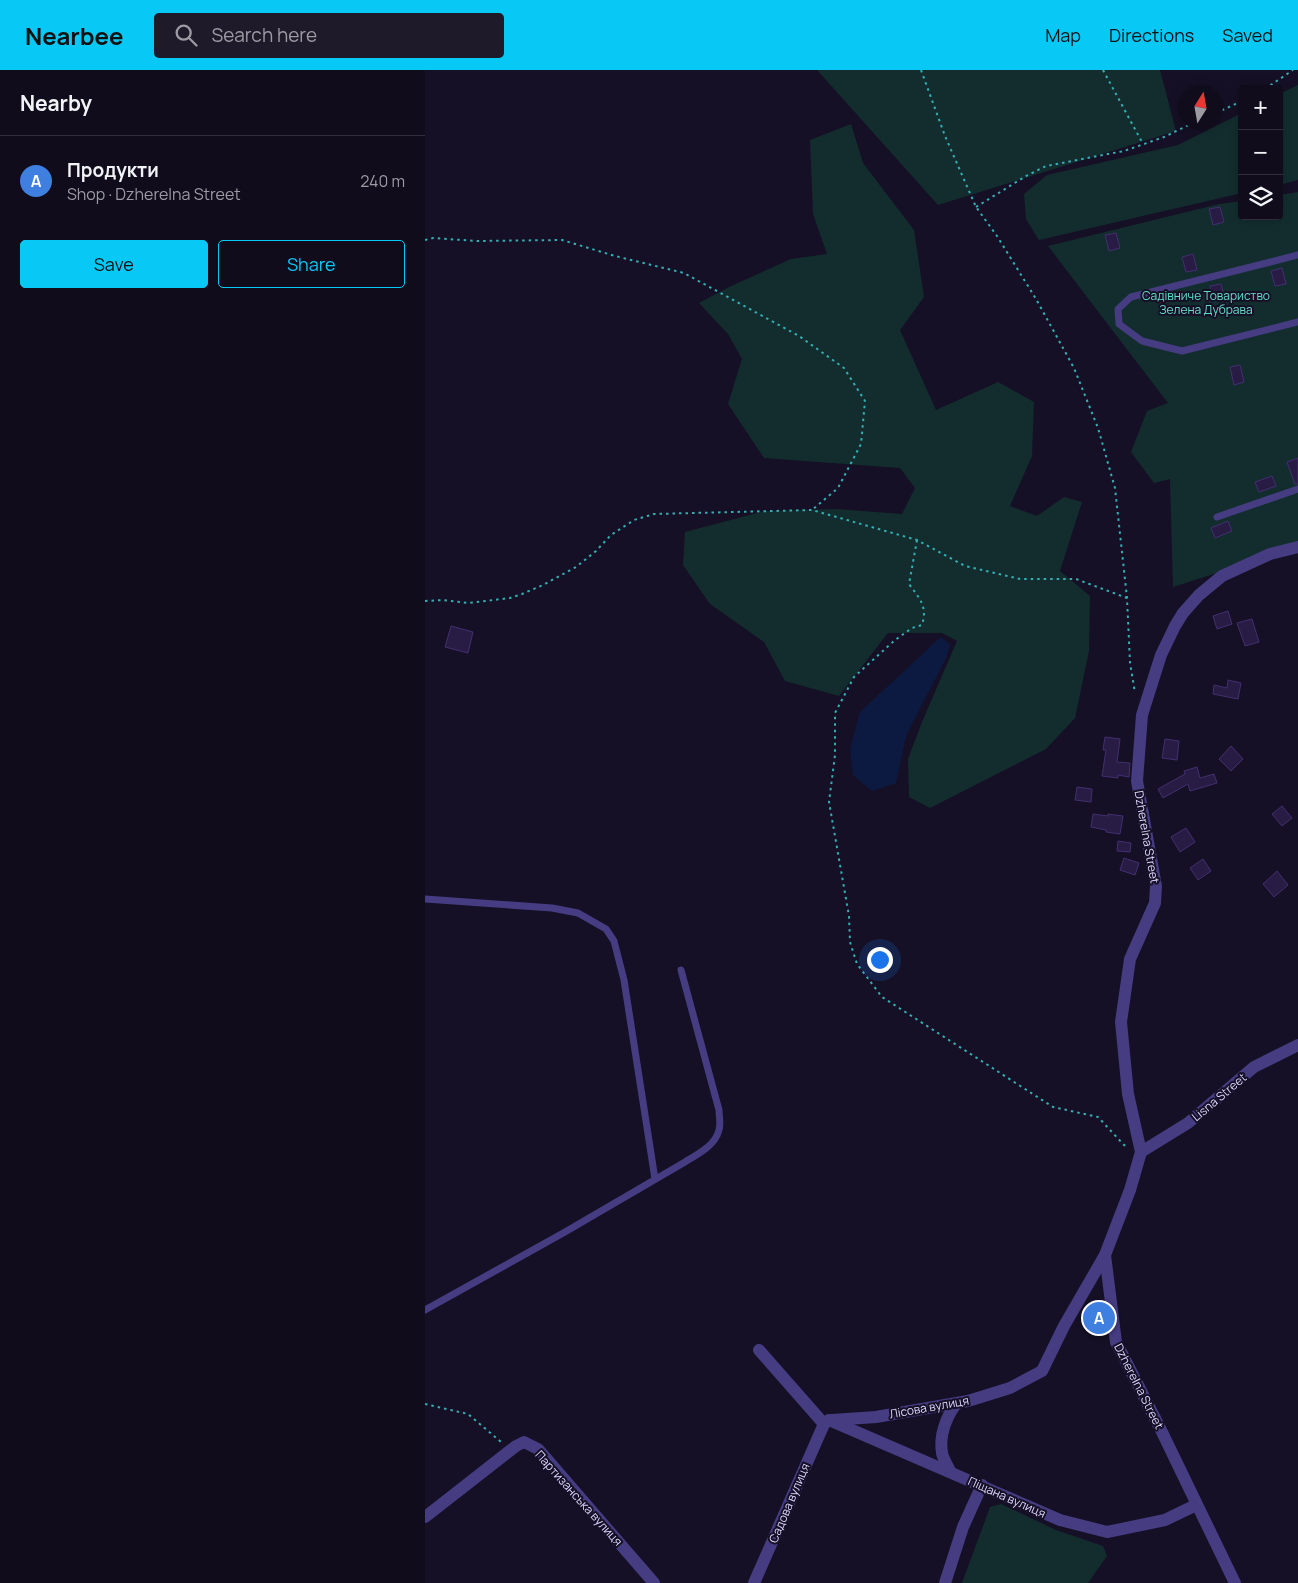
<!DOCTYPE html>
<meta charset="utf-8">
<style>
:root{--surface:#100c1c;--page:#1e1a29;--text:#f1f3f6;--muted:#9c9ba3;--line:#302c3b;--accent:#08c8f6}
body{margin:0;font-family:Manrope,sans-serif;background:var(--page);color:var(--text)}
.controls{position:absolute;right:15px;top:15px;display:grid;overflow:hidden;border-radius:5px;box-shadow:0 2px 12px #0003}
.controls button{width:45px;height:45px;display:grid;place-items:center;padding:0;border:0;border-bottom:1px solid var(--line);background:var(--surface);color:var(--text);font:25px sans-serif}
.compass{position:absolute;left:753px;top:15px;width:45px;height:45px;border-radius:50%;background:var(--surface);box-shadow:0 2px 12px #0003;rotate:11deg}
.you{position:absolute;left:454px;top:889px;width:18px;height:18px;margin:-12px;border:4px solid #fff;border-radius:50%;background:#1a73e8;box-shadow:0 0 0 8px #1a73e833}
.badge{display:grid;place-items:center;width:32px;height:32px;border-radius:50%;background:var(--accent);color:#fff;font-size:16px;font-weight:700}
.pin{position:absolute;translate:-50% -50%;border:2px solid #fff;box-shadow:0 1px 5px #0006}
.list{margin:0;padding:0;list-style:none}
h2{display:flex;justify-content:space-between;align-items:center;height:65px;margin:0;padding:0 20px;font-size:21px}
h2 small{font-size:16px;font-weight:400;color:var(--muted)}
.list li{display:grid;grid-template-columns:32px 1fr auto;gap:15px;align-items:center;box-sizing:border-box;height:90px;padding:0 20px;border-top:1px solid var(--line)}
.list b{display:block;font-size:19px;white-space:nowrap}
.list p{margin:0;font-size:16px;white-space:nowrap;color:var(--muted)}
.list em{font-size:16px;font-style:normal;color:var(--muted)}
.actions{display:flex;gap:10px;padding:15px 20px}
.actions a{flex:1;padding:11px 0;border:1px solid var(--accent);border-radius:5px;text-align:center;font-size:18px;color:var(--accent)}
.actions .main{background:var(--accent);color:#111}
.icon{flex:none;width:28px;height:28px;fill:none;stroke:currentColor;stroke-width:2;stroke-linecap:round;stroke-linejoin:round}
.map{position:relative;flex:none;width:873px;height:1513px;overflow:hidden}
header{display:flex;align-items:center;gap:30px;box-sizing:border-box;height:70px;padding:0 25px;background:var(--accent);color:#111}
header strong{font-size:24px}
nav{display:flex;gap:28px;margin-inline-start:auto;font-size:18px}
.search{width:350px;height:45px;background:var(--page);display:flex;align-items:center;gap:12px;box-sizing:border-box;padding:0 18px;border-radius:5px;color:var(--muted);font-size:19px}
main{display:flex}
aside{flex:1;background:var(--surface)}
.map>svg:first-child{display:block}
.green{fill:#132d2f}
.water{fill:#0c1a42}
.building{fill:#281c45;stroke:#422f70}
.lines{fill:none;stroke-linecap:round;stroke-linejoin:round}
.path{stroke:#33afb3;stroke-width:2;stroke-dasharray:2.5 4;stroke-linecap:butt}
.lane{stroke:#453c82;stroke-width:7}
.street{stroke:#453c82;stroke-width:12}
.labels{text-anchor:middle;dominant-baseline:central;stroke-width:4;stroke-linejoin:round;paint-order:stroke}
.park-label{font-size:12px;fill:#63dcc9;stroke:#151025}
.street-label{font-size:12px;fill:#ddd5fe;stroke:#151025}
</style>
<header>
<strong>Nearbee</strong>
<div class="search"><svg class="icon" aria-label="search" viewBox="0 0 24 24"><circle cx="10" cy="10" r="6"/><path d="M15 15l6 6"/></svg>Search here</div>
<nav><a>Map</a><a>Directions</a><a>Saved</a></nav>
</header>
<main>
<aside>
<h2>Nearby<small></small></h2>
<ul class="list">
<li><span class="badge" style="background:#3f7fe0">A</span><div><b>Продукти</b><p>Shop · Dzherelna Street</p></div><em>240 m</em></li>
</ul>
<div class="actions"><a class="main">Save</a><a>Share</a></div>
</aside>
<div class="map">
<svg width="873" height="1513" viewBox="0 0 873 1513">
<rect width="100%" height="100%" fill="#151025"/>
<g class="green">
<path d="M392 0H735L751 61 513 135Z"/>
<path d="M873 15V110L854 115V24Z"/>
<path d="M817 43V123L614 170 601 149 599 124 622 105 753 75Z"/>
<path d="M426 54 438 93 489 160 499 227 475 260 511 340 573 312 609 332 607 386 585 436 612 446 639 427 657 432 635 501 665 526 664 581 650 648 621 679 505 738 484 727 483 689 497 652 532 571 517 563H463L414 626 360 611 339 572 285 534 258 495 260 462 340 441 411 439 477 444 490 418 475 398 339 388 303 334 317 289 303 264 274 233 304 217 366 189 402 184 388 144 385 70Z"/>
<path d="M873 122V477L748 517 745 409 729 413 706 382 722 341 743 333 623 176 794 134 817 131V146H854V125Z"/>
<path d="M576 1434 631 1460 678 1476 682 1486 663 1513H537L565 1437Z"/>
</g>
<path class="water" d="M516 567 525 575 521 588 481 666 471 713 447 721 428 705 425 679 435 642Z"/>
<g class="building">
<path d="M795 137 799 152 788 155 784 139Z"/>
<path d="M691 163 695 178 684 181 680 165Z"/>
<path d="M768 184 772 200 761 202 757 187Z"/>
<path d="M857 198 861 214 850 216 846 201Z"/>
<path d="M796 214 800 229 789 232 785 216Z"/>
<path d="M815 295 819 312 809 315 805 297Z"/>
<path d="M873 388V414H870L862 392Z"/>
<path d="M847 406 851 416 834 422 830 412Z"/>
<path d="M803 451 807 461 790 468 786 458Z"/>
<path d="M803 541 807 554 792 559 788 546Z"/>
<path d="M827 549 834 572 820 576 812 553Z"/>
<path d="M26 556 48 562 43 583 20 577Z"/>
<path d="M803 610 816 613 813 629 788 624 789 615 802 618Z"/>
<path d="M680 667 695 669 692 692 705 693 704 707 693 705V708L677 706 681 680H678Z"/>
<path d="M740 669 754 671 752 690 737 688Z"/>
<path d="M806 676 818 689 806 701 794 689Z"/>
<path d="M772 697 775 708 789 704 792 713 765 721 763 714 738 728 733 719 760 704 759 701Z"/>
<path d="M652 717 667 719 666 732 650 730Z"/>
<path d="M857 736 867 748 857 756 847 744Z"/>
<path d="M668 744 683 746V744L698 746 695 764 681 762V760L666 757Z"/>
<path d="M761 758 770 772 755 782 746 767Z"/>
<path d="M693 771 706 773 705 782 692 781Z"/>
<path d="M699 788 714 793 710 805 695 800Z"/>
<path d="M778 789 786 801 773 810 765 798Z"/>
<path d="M852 801 863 815 849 827 838 814Z"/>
<path d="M675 1237 679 1244 681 1255 673 1260 663 1245Z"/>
</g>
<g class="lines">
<g class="path">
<path d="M496 0 520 66 551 137 572 166 611 229 649 298 673 358 690 418 702 528 705 593 710 623"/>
<path d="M678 0 718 74"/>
<path d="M840 19 868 0"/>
<path d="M791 43 817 31"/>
<path d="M551 137 601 106 621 96 699 81 739 67 770 52"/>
<path d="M0 170 8 168 52 171 137 170 190 186 259 203 374 266 419 298 440 331 436 374 413 418 387 440"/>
<path d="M492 470 484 514C494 528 503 536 497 555L487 558 470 570 429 607 410 643V685L404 732 424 846 425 872 432 894 457 927 628 1037 673 1047 699 1075 702 1076"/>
<path d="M0 531 18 530 43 533 85 528 97 524 118 515 151 497 171 481 186 465 209 450 229 444 387 440 492 470 540 496 595 509H651L702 528"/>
<path d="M0 1334 43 1344 76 1372"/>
</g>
<g class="lane">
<path d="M873 185 706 227 693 239 694 254 717 271 757 281 873 252"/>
<path d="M792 447 873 419"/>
<path d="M0 829 127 838 153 843 181 859 189 871 199 910 230 1109"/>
<path d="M0 1240 140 1162 260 1092C273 1084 290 1076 294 1060 296 1054 294 1046 294 1040L256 900"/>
</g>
<g class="street">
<path d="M716 1082 763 1053 829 997 873 975"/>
<path d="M334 1280 399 1354"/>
<path d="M407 1350 451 1347 543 1331 585 1318 617 1301 639 1256 680 1185"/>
<path d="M399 1354 404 1350 635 1450 682 1462 740 1450 771 1435"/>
<path d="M525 1401C523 1396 518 1389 517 1383 514 1366 521 1347 531 1334"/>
<path d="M0 1447 91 1376 99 1372 113 1379 229 1513"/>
<path d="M329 1513 399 1354"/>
<path d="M520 1513 538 1457 557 1415"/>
<path d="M810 1513 736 1360 691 1272 680 1185 705 1120 716 1082 703 1024 696 952 705 889 730 833 731 816 712 711 717 645 736 585 750 556 758 543 774 525 797 506 845 484 873 477"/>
</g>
</g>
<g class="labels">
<g class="park-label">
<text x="781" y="225">Садівниче Товариство<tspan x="781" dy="14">Зелена Дубрава</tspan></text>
</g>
<g class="street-label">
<text transform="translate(722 767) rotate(80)">Dzherelna Street</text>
<text transform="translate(794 1027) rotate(-40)">Lisna Street</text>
<text transform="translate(714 1316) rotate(63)">Dzherelna Street</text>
<text transform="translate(504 1337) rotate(-10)">Лісова вулиця</text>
<text transform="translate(582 1427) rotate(24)">Піщана вулиця</text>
<text transform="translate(154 1428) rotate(48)">Партизанська вулиця</text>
<text transform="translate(364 1433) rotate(-67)">Садова вулиця</text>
</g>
</g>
</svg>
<div class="controls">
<button>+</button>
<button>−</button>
<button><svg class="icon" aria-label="layers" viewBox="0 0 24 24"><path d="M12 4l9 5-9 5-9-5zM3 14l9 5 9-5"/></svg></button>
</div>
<svg class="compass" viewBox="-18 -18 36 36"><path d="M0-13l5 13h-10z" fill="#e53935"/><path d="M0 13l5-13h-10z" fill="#9c9ba3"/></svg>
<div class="you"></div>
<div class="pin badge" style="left:674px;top:1248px;background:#3f7fe0">A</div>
</div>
</main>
